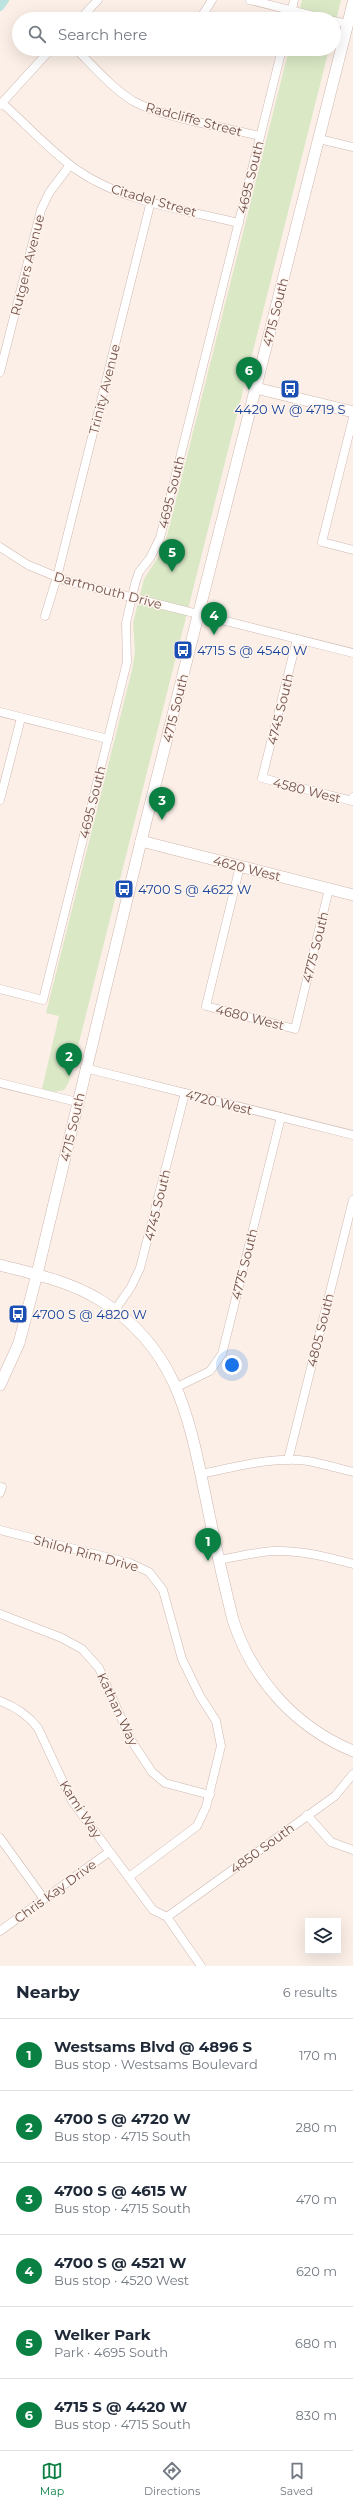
<!DOCTYPE html>
<meta charset="utf-8">
<style>
:root{--surface:#fff;--page:#f2f2f3;--text:#1f2937;--muted:#747a83;--line:#e0e1e3;--accent:#0b8043}
body{margin:0;font-family:Montserrat,sans-serif;background:var(--page);color:var(--text)}
.controls{position:absolute;right:12px;bottom:12px;display:grid;overflow:hidden;border-radius:0px;box-shadow:0 4px 16px #0002}
.controls button{width:36px;height:36px;display:grid;place-items:center;padding:0;border:0;border-bottom:1px solid var(--line);background:var(--surface);color:var(--text);font:20px sans-serif}
.you{position:absolute;left:232px;top:1365px;width:14px;height:14px;margin:-10px;border:3px solid #fff;border-radius:50%;background:#1a73e8;box-shadow:0 0 0 6px #1a73e833}
.badge{display:grid;place-items:center;width:26px;height:26px;border-radius:50%;background:var(--accent);color:#fff;font-size:13px;font-weight:700}
.pin{position:absolute;translate:-50% -33px;filter:drop-shadow(0 1px 2px #0008)}
.pin::after{content:'';position:absolute;top:21px;width:14px;height:12px;background:inherit;clip-path:polygon(0 0,100% 0,50% 100%)}
.list{margin:0;padding:0;list-style:none}
h2{display:flex;justify-content:space-between;align-items:center;height:52px;margin:0;padding:0 16px;font-size:17px}
h2 small{font-size:13px;font-weight:400;color:var(--muted)}
.list li{display:grid;grid-template-columns:26px 1fr auto;gap:12px;align-items:center;box-sizing:border-box;height:72px;padding:0 16px;border-top:1px solid var(--line)}
.list b{display:block;font-size:15px;white-space:nowrap}
.list p{margin:0;font-size:13px;white-space:nowrap;color:var(--muted)}
.list em{font-size:13px;font-style:normal;color:var(--muted)}
.icon{flex:none;width:22px;height:22px;fill:none;stroke:currentColor;stroke-width:2;stroke-linecap:round;stroke-linejoin:round}
.map{position:relative;flex:none;width:353px;height:1966px;overflow:hidden}
.search{position:absolute;background:var(--surface);box-shadow:0 4px 16px #0002;left:12px;right:12px;top:12px;height:44px;display:flex;align-items:center;gap:10px;box-sizing:border-box;padding:0 14px;border-radius:22px;color:var(--muted);font-size:15px}
.sheet{height:484px;background:var(--surface)}
nav{display:flex;justify-content:space-around;align-items:center;box-sizing:border-box;height:56px;border-top:1px solid var(--line);background:var(--surface);font-size:11px;color:var(--muted)}
nav a{display:grid;justify-items:center;gap:2px}
nav .on{color:var(--accent)}
.map>svg:first-child{display:block}
.green{fill:#dae8c6}
.lines{fill:none;stroke-linecap:round;stroke-linejoin:round}
.canal{stroke:#bde3e1;stroke-width:8}
.street-casing{stroke:#ceb8b1;stroke-width:9}
.secondary-casing{stroke:#d1b7af;stroke-width:12}
.street{stroke:#fff;stroke-width:8}
.secondary{stroke:#fff;stroke-width:11}
.labels{text-anchor:middle;dominant-baseline:central;stroke-width:3;stroke-linejoin:round;paint-order:stroke}
.street-label{font-size:13px;fill:#73534d;stroke:#fef4ed}
.transit-label{font-size:13px;fill:#164399;stroke:#fef4ed;text-anchor:start}
</style>
<div class="map">
<svg width="353" height="1966" viewBox="0 0 353 1966">
<rect width="100%" height="100%" fill="#fbefe7"/>
<g class="green">
<path d="M302 0H341L334 29V19H297Z"/>
<path d="M289 49H329L69 1082 64 1090 54 1092 42 1089 59 1016 46 1013 132 670 135 652 133 623 144 579 160 554 167 536Z"/>
</g>
<g class="lines">
<path class="canal" d="M0 7 5 0"/>
<g class="street-casing">
<g id="street">
<path d="M250 0 326 19"/>
<path d="M80 19 98 0"/>
<path d="M200 19 212 0"/>
<path d="M290 19 294 0"/>
<path d="M334 21 348 24"/>
<path d="M76 49C93 66 112 88 133 101 163 118 225 127 260 136"/>
<path d="M2 103C27 125 50 151 77 170 123 202 185 210 239 223"/>
<path d="M0 105 51 49"/>
<path d="M319 139 353 147"/>
<path d="M0 372 41 210 49 193 70 165"/>
<path d="M353 418 322 542 353 550"/>
<path d="M0 547 28 565 67 581 353 653"/>
<path d="M45 616 57 577 151 201"/>
<path d="M297 639 262 778 352 801 353 797"/>
<path d="M0 712 108 739"/>
<path d="M0 800 21 718"/>
<path d="M240 866 206 1006 295 1029 329 889"/>
<path d="M0 989 43 1000 127 662 126 623 135 584 139 572 150 558 160 538 282 49"/>
<path d="M85 1068 353 1135"/>
<path d="M0 1083 77 1102"/>
<path d="M115 1310 131 1287 140 1268 185 1093"/>
<path d="M177 1387 210 1371 222 1354 281 1117"/>
<path d="M288 1460 353 1200"/>
<path d="M201 1474C236 1467 272 1456 308 1461 323 1464 338 1468 353 1472"/>
<path d="M0 1493 2 1487"/>
<path d="M0 1530 130 1563 149 1572 163 1590 182 1659 200 1696 216 1721 221 1746 206 1807 197 1826 129 1877"/>
<path d="M219 1560C237 1557 256 1552 274 1551 301 1550 327 1557 353 1564"/>
<path d="M0 1614 62 1638 82 1649 99 1668 131 1740 152 1772 165 1783 210 1795"/>
<path d="M0 1701C16 1707 28 1715 38 1728L72 1801 153 1910 167 1917 201 1966"/>
<path d="M307 1815 331 1842 353 1850"/>
<path d="M0 1838 44 1899"/>
<path d="M167 1917 335 1796 353 1774"/>
<path d="M0 1931 109 1852"/>
</g>
</g>
<g class="secondary-casing">
<g id="secondary">
<path d="M256 388 353 412"/>
<path d="M141 841 353 895"/>
<path d="M0 1265C34 1274 69 1281 100 1300 177 1348 189 1417 206 1499 214 1539 223 1580 233 1620 252 1679 295 1727 353 1751"/>
<path d="M0 1385 19 1343 37 1274 141 841 353 3"/>
</g>
</g>
<use href="#street" class="street"/>
<use href="#secondary" class="secondary"/>
</g>
<defs>
<g id="bus-square" transform="scale(1)"><rect x="-9" y="-9" width="18" height="18" rx="4" fill="#1a4fb4" stroke="#fef4ed"/><path d="M-5-6H5V4H4V6H2V4H-2V6H-4V4H-5ZM-3.5-4V0h7V-4ZM-3.5 1.2v1.5H-2V1.2ZM2 1.2v1.5H3.5V1.2Z" fill="#fff"/></g>
</defs>
<g fill-rule="evenodd">
<use href="#bus-square" x="290" y="389"/>
<use href="#bus-square" x="183" y="650"/>
<use href="#bus-square" x="124" y="889"/>
<use href="#bus-square" x="18" y="1314"/>
</g>
<g class="labels">
<g class="street-label">
<text transform="translate(194 119) rotate(15)">Radcliffe Street</text>
<text transform="translate(250 177) rotate(-76)">4695 South</text>
<text transform="translate(154 200) rotate(16)">Citadel Street</text>
<text transform="translate(27 265) rotate(-76)">Rutgers Avenue</text>
<text transform="translate(275 312) rotate(-76)">4715 South</text>
<text transform="translate(104 389) rotate(-76)">Trinity Avenue</text>
<text transform="translate(171 492) rotate(-76)">4695 South</text>
<text transform="translate(108 590) rotate(15)">Dartmouth Drive</text>
<text transform="translate(175 708) rotate(-76)">4715 South</text>
<text transform="translate(280 709) rotate(-76)">4745 South</text>
<text transform="translate(307 790) rotate(14)">4580 West</text>
<text transform="translate(92 802) rotate(-76)">4695 South</text>
<text transform="translate(247 868) rotate(14)">4620 West</text>
<text transform="translate(315 947) rotate(-76)">4775 South</text>
<text transform="translate(250 1017) rotate(14)">4680 West</text>
<text transform="translate(219 1102) rotate(14)">4720 West</text>
<text transform="translate(72 1127) rotate(-77)">4715 South</text>
<text transform="translate(157 1205) rotate(-76)">4745 South</text>
<text transform="translate(244 1264) rotate(-76)">4775 South</text>
<text transform="translate(320 1330) rotate(-76)">4805 South</text>
<text transform="translate(86 1553) rotate(15)">Shiloh Rim Drive</text>
<text transform="translate(118 1709) rotate(65)">Kathan Way</text>
<text transform="translate(81 1809) rotate(57)">Kami Way</text>
<text transform="translate(262 1848) rotate(-36)">4850 South</text>
<text transform="translate(55 1891) rotate(-36)">Chris Kay Drive</text>
</g>
<g class="transit-label">
<text x="290" y="409" text-anchor="middle">4420 W @ 4719 S</text>
<text x="197" y="650">4715 S @ 4540 W</text>
<text x="138" y="889">4700 S @ 4622 W</text>
<text x="32" y="1314">4700 S @ 4820 W</text>
</g>
</g>
</svg>
<div class="controls">
<button><svg class="icon" aria-label="layers" viewBox="0 0 24 24"><path d="M12 4l9 5-9 5-9-5zM3 14l9 5 9-5"/></svg></button>
</div>
<div class="you"></div>
<div class="pin badge" style="left:208px;top:1561px">1</div>
<div class="pin badge" style="left:69px;top:1076px">2</div>
<div class="pin badge" style="left:162px;top:820px">3</div>
<div class="pin badge" style="left:214px;top:635px">4</div>
<div class="pin badge" style="left:172px;top:572px">5</div>
<div class="pin badge" style="left:249px;top:390px">6</div>
<div class="search"><svg class="icon" aria-label="search" viewBox="0 0 24 24"><circle cx="10" cy="10" r="6"/><path d="M15 15l6 6"/></svg>Search here</div>
</div>
<section class="sheet">
<h2>Nearby<small>6 results</small></h2>
<ul class="list">
<li><span class="badge">1</span><div><b>Westsams Blvd @ 4896 S</b><p>Bus stop · Westsams Boulevard</p></div><em>170 m</em></li>
<li><span class="badge">2</span><div><b>4700 S @ 4720 W</b><p>Bus stop · 4715 South</p></div><em>280 m</em></li>
<li><span class="badge">3</span><div><b>4700 S @ 4615 W</b><p>Bus stop · 4715 South</p></div><em>470 m</em></li>
<li><span class="badge">4</span><div><b>4700 S @ 4521 W</b><p>Bus stop · 4520 West</p></div><em>620 m</em></li>
<li><span class="badge">5</span><div><b>Welker Park</b><p>Park · 4695 South</p></div><em>680 m</em></li>
<li><span class="badge">6</span><div><b>4715 S @ 4420 W</b><p>Bus stop · 4715 South</p></div><em>830 m</em></li>
</ul>
</section>
<nav>
<a class="on"><svg class="icon" aria-label="map" viewBox="0 0 24 24"><path d="M3 6l6-2 6 2 6-2v14l-6 2-6-2-6 2zM9 4v14M15 6v14"/></svg>Map</a>
<a><svg class="icon" aria-label="directions" viewBox="0 0 24 24"><path d="M12 3l9 9-9 9-9-9zM9 14v-3h6M13 9l2 2-2 2"/></svg>Directions</a>
<a><svg class="icon" aria-label="saved" viewBox="0 0 24 24"><path d="M7 4h10v16l-5-4-5 4z"/></svg>Saved</a>
</nav>
